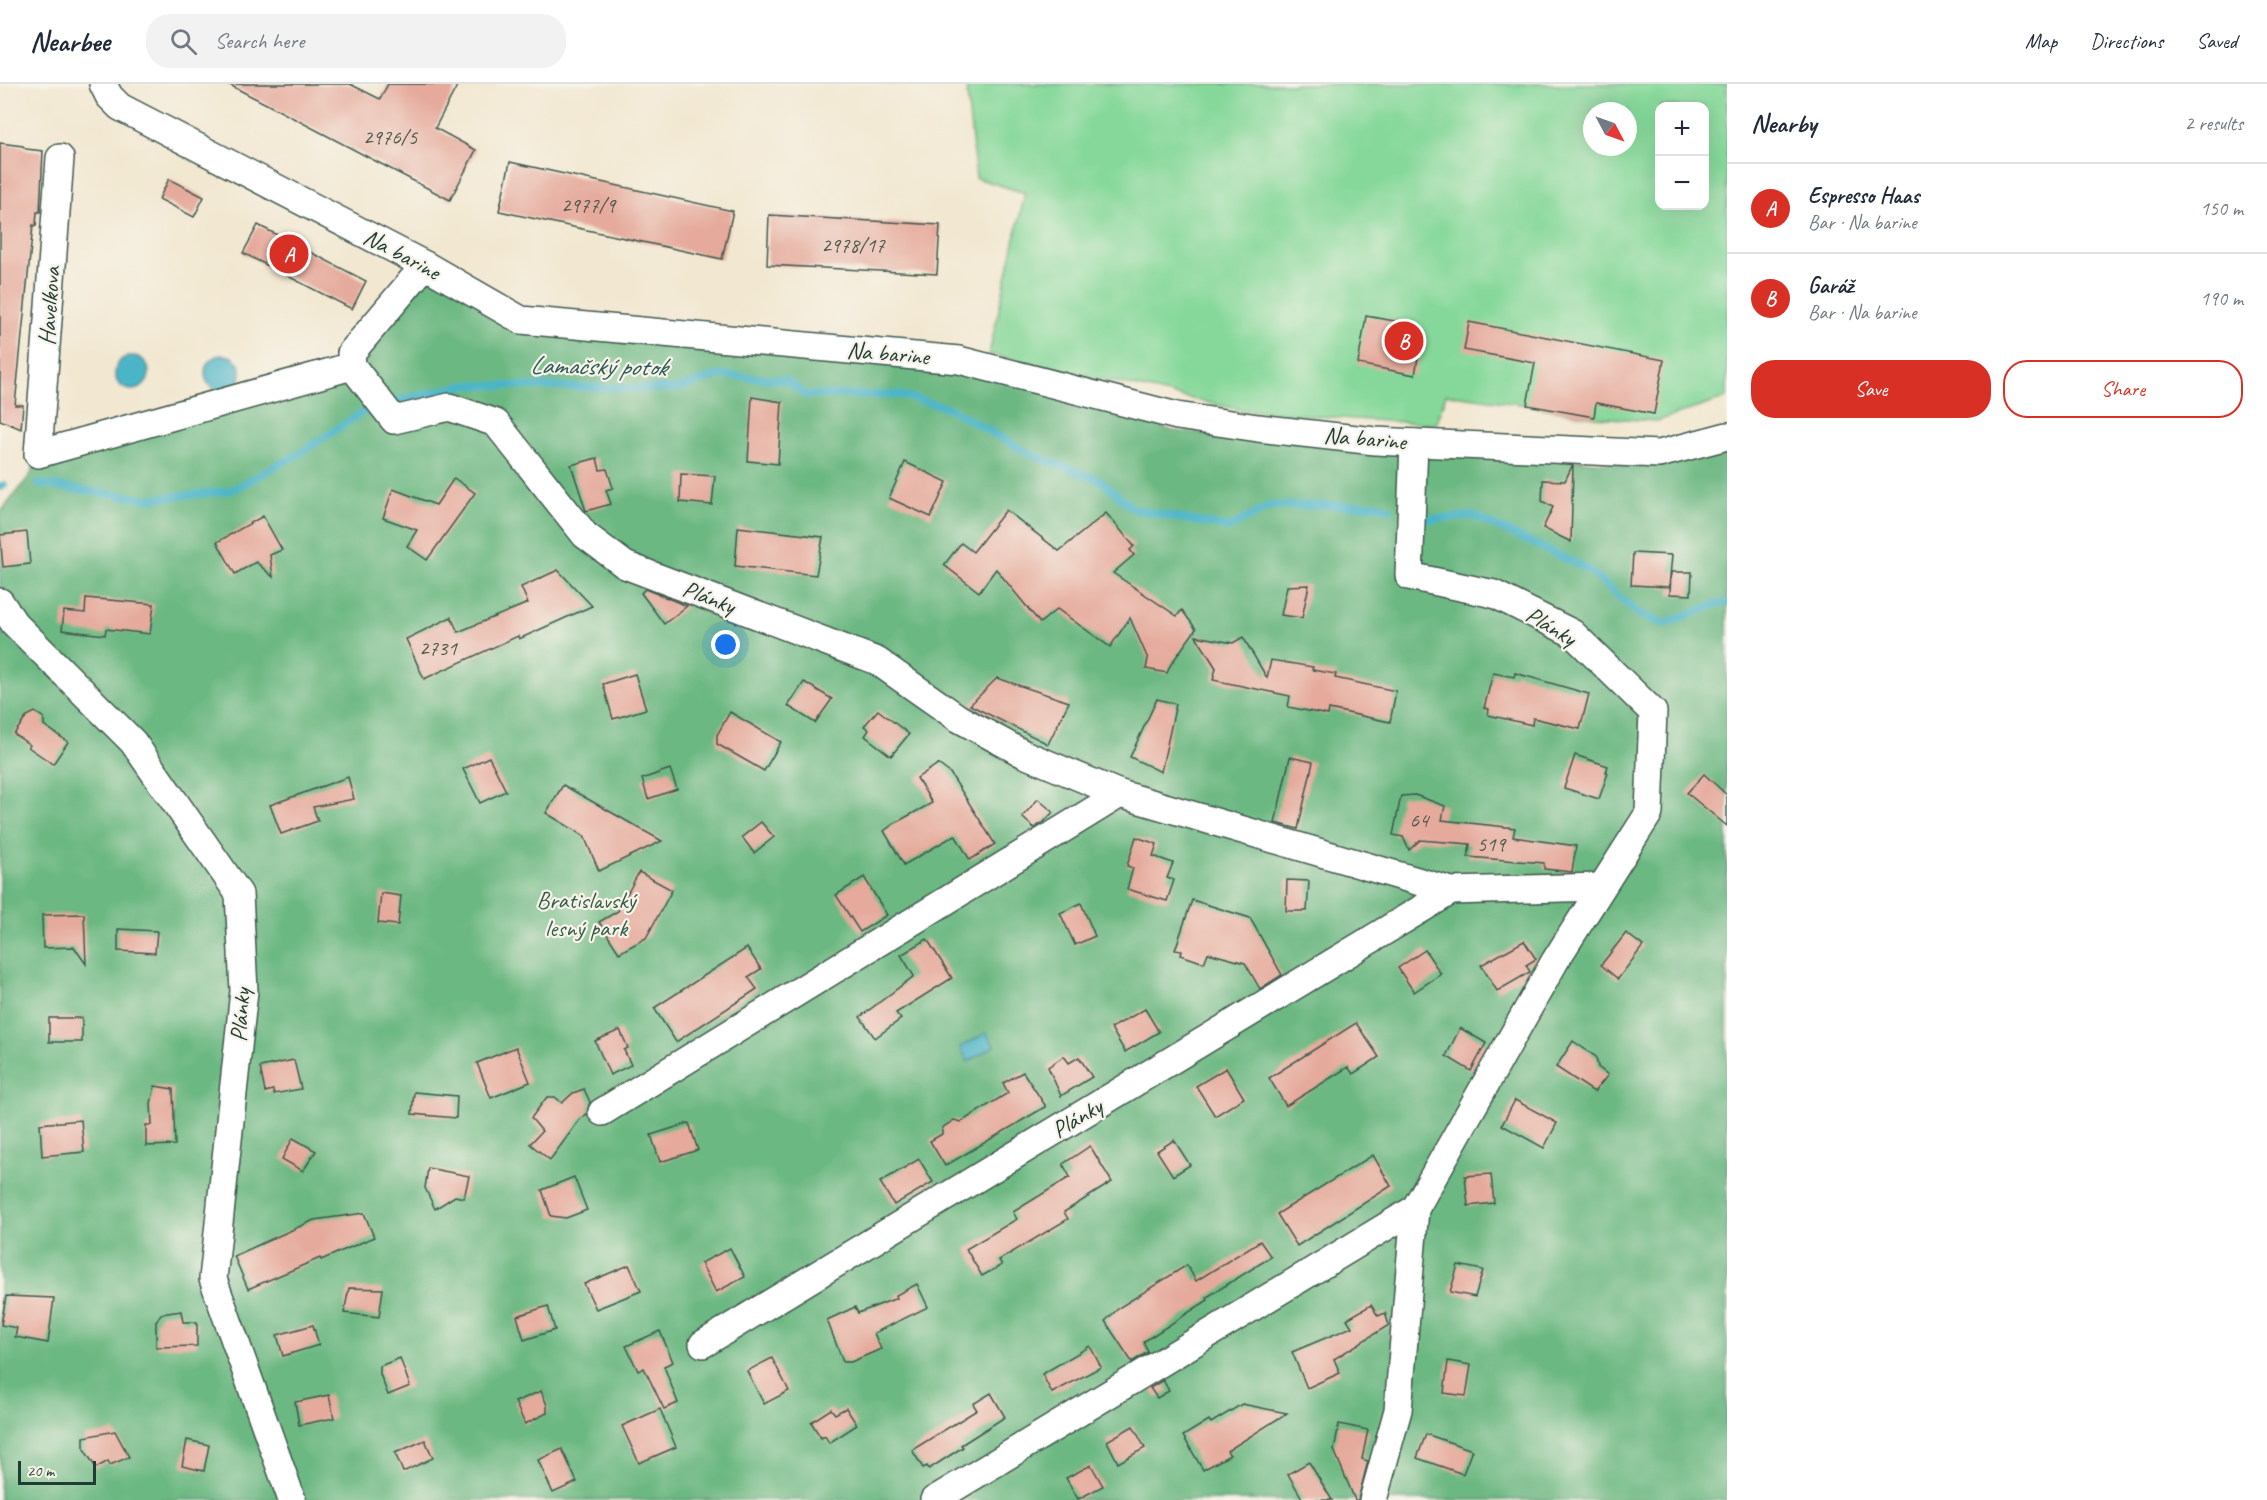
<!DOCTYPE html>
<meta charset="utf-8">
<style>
:root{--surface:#fff;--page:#f2f2f3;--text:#1f2937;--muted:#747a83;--line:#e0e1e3;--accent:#d93025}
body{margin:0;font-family:Caveat,sans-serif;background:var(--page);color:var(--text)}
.controls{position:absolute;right:18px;top:18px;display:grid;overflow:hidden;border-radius:12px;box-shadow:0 6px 24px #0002}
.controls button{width:54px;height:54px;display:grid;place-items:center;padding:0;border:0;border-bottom:2px solid var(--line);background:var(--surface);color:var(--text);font:30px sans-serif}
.compass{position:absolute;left:1583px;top:18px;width:54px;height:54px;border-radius:50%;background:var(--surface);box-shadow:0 6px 24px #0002;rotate:131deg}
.scale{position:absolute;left:18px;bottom:15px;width:78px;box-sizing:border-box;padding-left:6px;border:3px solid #1f3d34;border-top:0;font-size:16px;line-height:21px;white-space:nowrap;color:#1f3d34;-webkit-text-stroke:4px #f7f3e8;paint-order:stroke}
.you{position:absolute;left:726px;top:561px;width:21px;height:21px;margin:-15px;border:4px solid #fff;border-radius:50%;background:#1a73e8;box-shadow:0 0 0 9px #1a73e833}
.badge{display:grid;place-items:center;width:39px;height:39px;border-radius:50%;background:var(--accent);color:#fff;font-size:20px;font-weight:700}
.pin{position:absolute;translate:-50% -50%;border:3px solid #fff;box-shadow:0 2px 6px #0006}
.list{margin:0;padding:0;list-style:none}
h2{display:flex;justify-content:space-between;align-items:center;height:78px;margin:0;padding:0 24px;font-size:26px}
h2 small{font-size:20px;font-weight:400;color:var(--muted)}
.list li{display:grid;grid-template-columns:39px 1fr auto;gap:18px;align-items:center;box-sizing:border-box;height:90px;padding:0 24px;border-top:2px solid var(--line)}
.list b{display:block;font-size:22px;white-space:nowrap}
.list p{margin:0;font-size:20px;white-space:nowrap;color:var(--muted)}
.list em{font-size:20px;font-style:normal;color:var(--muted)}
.actions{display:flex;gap:12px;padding:18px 24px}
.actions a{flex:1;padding:14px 0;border:2px solid var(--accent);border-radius:24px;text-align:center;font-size:21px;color:var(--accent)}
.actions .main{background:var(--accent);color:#fff}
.icon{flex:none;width:33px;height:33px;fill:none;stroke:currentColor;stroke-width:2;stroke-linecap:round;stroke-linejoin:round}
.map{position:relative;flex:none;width:1727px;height:1416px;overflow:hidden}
header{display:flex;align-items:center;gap:36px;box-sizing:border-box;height:84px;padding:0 30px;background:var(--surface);border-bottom:2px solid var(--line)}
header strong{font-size:28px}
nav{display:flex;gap:33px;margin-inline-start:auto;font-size:21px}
.search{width:420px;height:54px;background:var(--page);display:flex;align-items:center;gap:15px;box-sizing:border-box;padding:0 21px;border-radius:24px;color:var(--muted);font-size:22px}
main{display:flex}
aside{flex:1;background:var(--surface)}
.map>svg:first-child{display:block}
.green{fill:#85d89a;stroke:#528a67;stroke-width:1.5;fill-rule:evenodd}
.forest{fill:#6cb882;stroke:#467a5b;stroke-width:1.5}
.water{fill:#4bb5c8;stroke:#35797e;stroke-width:1.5}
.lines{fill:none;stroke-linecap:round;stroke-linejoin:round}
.stream{stroke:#4bb5c8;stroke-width:8}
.building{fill:#e5aa9c}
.street-casing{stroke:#3f574c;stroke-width:30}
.street{stroke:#fff;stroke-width:27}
.labels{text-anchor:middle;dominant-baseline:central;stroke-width:4.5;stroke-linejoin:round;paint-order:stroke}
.number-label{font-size:21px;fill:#50584e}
.street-label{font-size:24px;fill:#1f3d34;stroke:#f7f3e8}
.park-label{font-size:24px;fill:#335c48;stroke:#f7f3e8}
.water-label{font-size:26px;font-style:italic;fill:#2a5b59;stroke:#f7f3e8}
</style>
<header>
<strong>Nearbee</strong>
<div class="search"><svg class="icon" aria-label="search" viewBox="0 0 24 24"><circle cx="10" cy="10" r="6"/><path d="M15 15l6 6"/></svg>Search here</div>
<nav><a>Map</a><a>Directions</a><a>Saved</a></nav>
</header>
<main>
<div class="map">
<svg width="1727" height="1416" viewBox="0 0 1727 1416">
<rect width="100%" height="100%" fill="#f7f3e8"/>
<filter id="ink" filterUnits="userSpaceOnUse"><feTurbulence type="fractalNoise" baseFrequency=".0167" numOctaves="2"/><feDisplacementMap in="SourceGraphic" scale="12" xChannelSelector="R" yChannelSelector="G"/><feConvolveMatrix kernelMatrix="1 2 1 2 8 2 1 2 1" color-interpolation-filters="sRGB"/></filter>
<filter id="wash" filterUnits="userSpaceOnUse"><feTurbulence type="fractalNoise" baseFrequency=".008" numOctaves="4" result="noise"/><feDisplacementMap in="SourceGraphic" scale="24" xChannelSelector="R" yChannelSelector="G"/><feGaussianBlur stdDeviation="1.35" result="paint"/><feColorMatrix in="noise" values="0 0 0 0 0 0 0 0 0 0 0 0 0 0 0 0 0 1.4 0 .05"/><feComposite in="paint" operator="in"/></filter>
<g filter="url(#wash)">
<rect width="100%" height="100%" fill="#f2e8d2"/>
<path class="green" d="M966 0H1727V314L1657 337 1594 333 1527 321 1446 310 1436 340 1354 335 1241 326 989 270 1025 109 976 94ZM1660 22H1704V122H1660ZM1592 27H1628V63H1592Z"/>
<path class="forest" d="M425 181 521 236 977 280 1173 347 1651 382 1727 368V1416H0V429L31 390 38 370 352 282Z"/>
<g class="water">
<circle cx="223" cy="289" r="18"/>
<circle cx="132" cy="289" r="17"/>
<path d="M986 949 995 962 968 978 960 963Z"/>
</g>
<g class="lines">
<g class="stream">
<path d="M387 319 467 301 677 305 719 291 786 296 806 311H901L949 324 1032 371 1100 396 1134 425 1229 444 1270 422 1379 421 1390 425"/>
<path d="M39 400 147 415 230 407 302 368 369 324 376 322"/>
<path d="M0 403 4 401"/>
<path d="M1418 436 1474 432 1586 484 1639 530 1664 540 1717 520 1727 519"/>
</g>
</g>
<g id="blocks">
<g class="building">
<path d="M228 0H350L380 15 388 0H458L435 44 476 66 450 116Z"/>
<path d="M0 59 23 62 26 65 43 67 40 128H37L36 142 33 141 15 321H23L21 345 0 336Z"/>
<path d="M510 78 733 127 722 175 499 127Z"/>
<path d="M169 95 204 113 194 133 159 115Z"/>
<path d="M769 131 940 141 937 190 767 181Z"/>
<path d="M258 141 366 197 352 225 243 169Z"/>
<path d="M1366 232 1412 240 1422 250 1415 291 1358 280Z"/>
<path d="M1469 238 1664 276 1654 330 1596 319 1594 333 1527 321 1535 279 1464 266Z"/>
<path d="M752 313 782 318 778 380 748 377Z"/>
<path d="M597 374 600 386 607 385 613 404 606 406 611 420 586 427 571 381Z"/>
<path d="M905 378 947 398 931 433 889 414Z"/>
<path d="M1572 382H1573L1571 458 1543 444 1553 423 1542 417 1543 396 1565 397Z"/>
<path d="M681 390 715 392 712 421 680 418Z"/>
<path d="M454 394 475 409 427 476 407 462 417 446 383 434 393 405 436 421Z"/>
<path d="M1006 426 1059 467 1106 429 1134 462 1130 466 1134 471 1113 489 1177 532 1182 526 1196 545 1171 580 1167 589 1146 585 1148 575 1130 534 1110 563 1057 525 1040 539 996 485 979 508 944 481 961 459 973 468Z"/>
<path d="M263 432 282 466 270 471 273 493 256 478 235 490 217 458Z"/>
<path d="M738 443 823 453 816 491 735 482Z"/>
<path d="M27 448 30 480 3 483 0 451Z"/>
<path d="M1633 469 1672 471 1669 503 1631 501Z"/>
<path d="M558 486 592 522 519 555 518 552 424 595 406 555 451 533 458 548 528 519 521 503Z"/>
<path d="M1671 488H1692L1691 511 1670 510Z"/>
<path d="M1309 501 1302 534 1281 531 1287 502Z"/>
<path d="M645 505 687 522 664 540 641 509Z"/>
<path d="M86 514 154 520 150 550 106 545 105 551 62 546 64 527 85 529Z"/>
<path d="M1196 552 1233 559 1243 553 1267 594 1271 576 1313 583 1312 586 1336 590 1335 594 1396 607 1390 638 1329 625 1328 631 1288 623 1290 612 1213 596 1216 584Z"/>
<path d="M1493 589 1514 593 1515 589 1589 610 1580 645 1533 634 1532 641 1488 631 1489 625 1484 624Z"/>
<path d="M635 590 646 625 613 635 603 600Z"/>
<path d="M997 594 1069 618 1048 660 970 621Z"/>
<path d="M804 598 832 615 815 639 788 622Z"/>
<path d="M1157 615 1176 620 1161 688 1130 673Z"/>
<path d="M878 626 909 650 891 672 865 652 869 646 864 642Z"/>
<path d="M35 628 44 634V641L68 658 53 680 28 663 30 661 14 650 27 632Z"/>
<path d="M730 628 781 658 764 687 717 660V651Z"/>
<path d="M1575 671 1608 682 1606 688 1608 689 1599 715 1564 704Z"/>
<path d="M489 673 506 707 480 719 463 685Z"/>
<path d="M1290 673 1313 678 1298 745 1275 739Z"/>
<path d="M938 680 950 689 995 760 970 776 955 751 904 781 884 747 895 739 932 719 917 694Z"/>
<path d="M670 685 677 705 648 715 642 695Z"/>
<path d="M1704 690 1727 711V742L1687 709Z"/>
<path d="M348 693 354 715 313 723 318 737 281 750 270 721Z"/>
<path d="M563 701 662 757 599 787 584 752 546 729Z"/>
<path d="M1415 711 1445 722 1442 736 1515 744 1513 753 1576 762 1572 788 1544 785V779L1468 773 1470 760 1420 756 1409 766 1403 753 1393 751 1401 712Z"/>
<path d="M1038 715 1053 728 1044 738 1034 744 1022 733Z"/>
<path d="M761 738 774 753 754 769 742 753Z"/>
<path d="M1136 753 1157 760 1153 772 1173 779 1167 794 1174 796 1167 817 1127 805 1133 784 1127 782Z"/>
<path d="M639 788 672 806 646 854 619 869 599 838 618 827Z"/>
<path d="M864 793 887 831 860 848 836 811Z"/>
<path d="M1287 796 1309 797 1307 827H1286Z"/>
<path d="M381 809 401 812 398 841 378 839Z"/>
<path d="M1192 816 1250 834 1282 891 1260 905 1245 879 1208 869 1204 879 1181 871 1182 867 1175 866Z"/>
<path d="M1081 819 1095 852 1075 861 1060 829Z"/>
<path d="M84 830 86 880 74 863 43 864 42 831Z"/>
<path d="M118 845 157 847 155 869 118 867Z"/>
<path d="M1626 849 1643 862 1618 895 1601 881Z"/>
<path d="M927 855 952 894 896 929 901 935 875 954 860 933 914 892 901 871Z"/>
<path d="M1524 857 1536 875 1526 881 1530 888 1497 907 1481 881Z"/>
<path d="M747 864 761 885 748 893 757 905 676 958 654 924Z"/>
<path d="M1425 866 1441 890 1414 908 1398 884Z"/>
<path d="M1145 925 1159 948 1125 968 1111 944Z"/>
<rect x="49" y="934" width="33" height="24"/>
<path d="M1356 939 1379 973 1353 990 1348 983 1286 1022 1269 994Z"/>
<path d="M1460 944 1486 959 1471 987 1446 972Z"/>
<path d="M620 946 628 964 624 966 631 981 610 991 595 957Z"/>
<path d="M1573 957 1596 973 1598 983 1608 991 1594 1008 1556 983Z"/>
<path d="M516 963 530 998 491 1014 477 979Z"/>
<path d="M1064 972 1069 979 1079 973 1092 993 1061 1012 1048 983Z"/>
<path d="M294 976 301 1005 274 1010 273 1006 265 1008 260 983Z"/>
<path d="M1226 984 1244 1014 1215 1032 1196 1002Z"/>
<path d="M1023 988 1045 1021V1023L945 1082 930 1057 942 1050V1044L954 1036 961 1038 1008 1009 1003 999Z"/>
<path d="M155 1002 173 1005 175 1061 146 1062V1041H152L151 1019Z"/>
<path d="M584 1005 590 1018 587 1030 581 1034 550 1076 530 1060 542 1047 531 1034 547 1013H555L562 1019 573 1009Z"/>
<path d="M414 1008 457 1012 456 1034 412 1030Z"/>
<path d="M1515 1016 1557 1039 1544 1064 1502 1041Z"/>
<path d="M81 1036 84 1068 42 1072 40 1040Z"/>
<path d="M689 1039 698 1066 660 1078 651 1051Z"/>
<path d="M293 1054 316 1067 303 1087 282 1075Z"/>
<path d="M1174 1056 1190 1081 1173 1092 1157 1067Z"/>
<path d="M1090 1062 1112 1098 1064 1128 1068 1135 999 1176 1002 1181 982 1192 966 1165 1017 1135 1013 1128 1070 1093 1063 1080Z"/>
<path d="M1373 1071 1391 1102 1297 1162 1277 1130Z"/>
<path d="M919 1075 933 1098 894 1121 880 1098Z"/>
<path d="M428 1084 469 1092 464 1114 455 1112 435 1125 425 1104Z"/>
<path d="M1491 1090 1494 1119 1468 1122 1465 1092Z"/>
<path d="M574 1093 587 1126 566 1134 551 1132 542 1106Z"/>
<path d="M364 1129 374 1153 321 1176 320 1174 248 1205 234 1172 314 1136Z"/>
<path d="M1260 1157 1271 1173 1207 1213 1208 1216 1143 1258 1148 1268 1132 1278 1105 1237 1120 1223 1187 1181 1196 1197Z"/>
<path d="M730 1164 745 1193 716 1208 701 1179Z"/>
<path d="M629 1181 641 1207 596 1225 584 1200Z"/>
<path d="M1458 1181 1483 1186 1475 1213 1450 1208Z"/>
<path d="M917 1200 928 1223 874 1249 881 1265 851 1278H843L827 1236 855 1223 858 1229 897 1214 896 1211Z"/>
<path d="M349 1204 383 1205 379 1233 344 1229Z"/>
<path d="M6 1212 54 1214 48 1259 15 1253 17 1244 1 1241Z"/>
<path d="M1371 1221 1378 1232 1385 1229 1389 1241 1334 1275 1340 1289 1307 1304 1292 1268 1352 1243 1347 1235Z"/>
<path d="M548 1222 555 1246 524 1256 517 1232Z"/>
<path d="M181 1227 183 1238H197V1262L156 1263V1238L161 1230Z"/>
<path d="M313 1241 319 1261 283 1272 277 1251Z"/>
<path d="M660 1247 673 1278 664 1282 678 1319 664 1325 644 1284 638 1287 626 1262Z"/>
<path d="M1090 1262 1101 1283 1052 1309 1042 1290Z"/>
<path d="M400 1274 410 1302 388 1311 380 1290V1282Z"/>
<path d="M772 1274 789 1307 764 1320 747 1287Z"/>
<path d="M1448 1277 1471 1281 1466 1312 1444 1309Z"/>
<path d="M1163 1296 1169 1307 1157 1314 1150 1304Z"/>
<path d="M541 1307 547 1321V1329L525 1340 515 1318Z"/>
<path d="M991 1309 1005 1333 961 1361 963 1363 929 1385 927 1382 923 1384 912 1366 977 1326 973 1320Z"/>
<path d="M329 1311 334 1334 299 1341 295 1318Z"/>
<path d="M1242 1320 1287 1329 1227 1367 1230 1371 1203 1386 1183 1352 1209 1336 1211 1339Z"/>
<path d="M846 1324 857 1341 829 1359 825 1352 821 1354 811 1338 831 1325 835 1330Z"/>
<path d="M660 1325 676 1363 639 1379 622 1342Z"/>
<path d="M1339 1340 1368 1346 1362 1375 1368 1377 1358 1416H1355L1334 1366Z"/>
<path d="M1133 1342 1145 1364 1118 1379 1107 1357Z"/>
<path d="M115 1347 129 1373 110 1381 108 1377 96 1384 84 1365V1353Z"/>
<path d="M1426 1350 1472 1366 1463 1390 1417 1374Z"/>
<path d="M187 1356 209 1361 204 1387 182 1382Z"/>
<path d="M425 1356 433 1374 403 1388 395 1369Z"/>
<path d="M562 1365 577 1398 553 1409 538 1376Z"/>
<path d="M1309 1378 1332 1416H1303L1288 1390Z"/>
<path d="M1091 1381 1103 1402 1078 1415 1066 1394Z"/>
</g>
</g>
</g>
<g filter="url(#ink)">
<use href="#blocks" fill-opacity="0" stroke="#3f574c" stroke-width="1.5"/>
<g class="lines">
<g class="street-casing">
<g id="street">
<path d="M103 0 109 12 120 23 425 181 521 236 959 276 1177 332 1258 344 1375 357 1659 370 1727 352"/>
<path d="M60 74 38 370 352 282 351 269 425 181"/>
<path d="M352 282 394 336 449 323 496 339 585 451 625 481 877 577 958 634 1024 670 1120 710 1451 807 1601 803"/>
<path d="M0 518 14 539 133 658 239 810 244 907 213 1195 292 1416"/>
<path d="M602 1028 1120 710"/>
<path d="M703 1260 1451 807"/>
<path d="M934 1416 1415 1125"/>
<path d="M1373 1416 1398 1326 1415 1125 1555 877 1649 729 1653 628 1572 549 1494 510 1409 492 1414 359"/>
</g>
</g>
<use href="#street" class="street"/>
</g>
</g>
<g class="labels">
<g class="number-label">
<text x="390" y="53">2976/5</text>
<text x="588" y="121">2977/9</text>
<text x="853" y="161">2978/17</text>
<text x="438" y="564">2731</text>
<text x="1419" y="736">64</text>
<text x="1491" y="760">519</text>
</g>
<g class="street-label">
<text transform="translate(402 170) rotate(28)">Na barine</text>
<text transform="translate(49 222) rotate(-86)">Havelkova</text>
<text transform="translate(888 269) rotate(5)">Na barine</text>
<text transform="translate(1365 354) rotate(5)">Na barine</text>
<text transform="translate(709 513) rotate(21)">Plánky</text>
<text transform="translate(1551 542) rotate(31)">Plánky</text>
<text transform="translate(240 931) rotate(-86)">Plánky</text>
<text transform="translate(1077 1034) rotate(-31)">Plánky</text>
</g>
<g class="park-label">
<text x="586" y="816">Bratislavský<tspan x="586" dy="28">lesný park</tspan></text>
</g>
<g class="water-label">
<text transform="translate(598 282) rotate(1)">Lamačský potok</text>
</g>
</g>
</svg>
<div class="controls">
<button>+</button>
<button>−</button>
</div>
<svg class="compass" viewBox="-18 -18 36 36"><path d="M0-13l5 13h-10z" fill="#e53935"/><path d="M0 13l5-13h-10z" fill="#747a83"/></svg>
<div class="scale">20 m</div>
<div class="you"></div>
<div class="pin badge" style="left:289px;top:170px">A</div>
<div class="pin badge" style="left:1404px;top:257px">B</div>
</div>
<aside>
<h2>Nearby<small>2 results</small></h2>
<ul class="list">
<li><span class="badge">A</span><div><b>Espresso Haas</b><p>Bar · Na barine</p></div><em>150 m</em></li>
<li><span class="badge">B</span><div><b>Garáž</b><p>Bar · Na barine</p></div><em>190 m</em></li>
</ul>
<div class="actions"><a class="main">Save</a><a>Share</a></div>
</aside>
</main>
